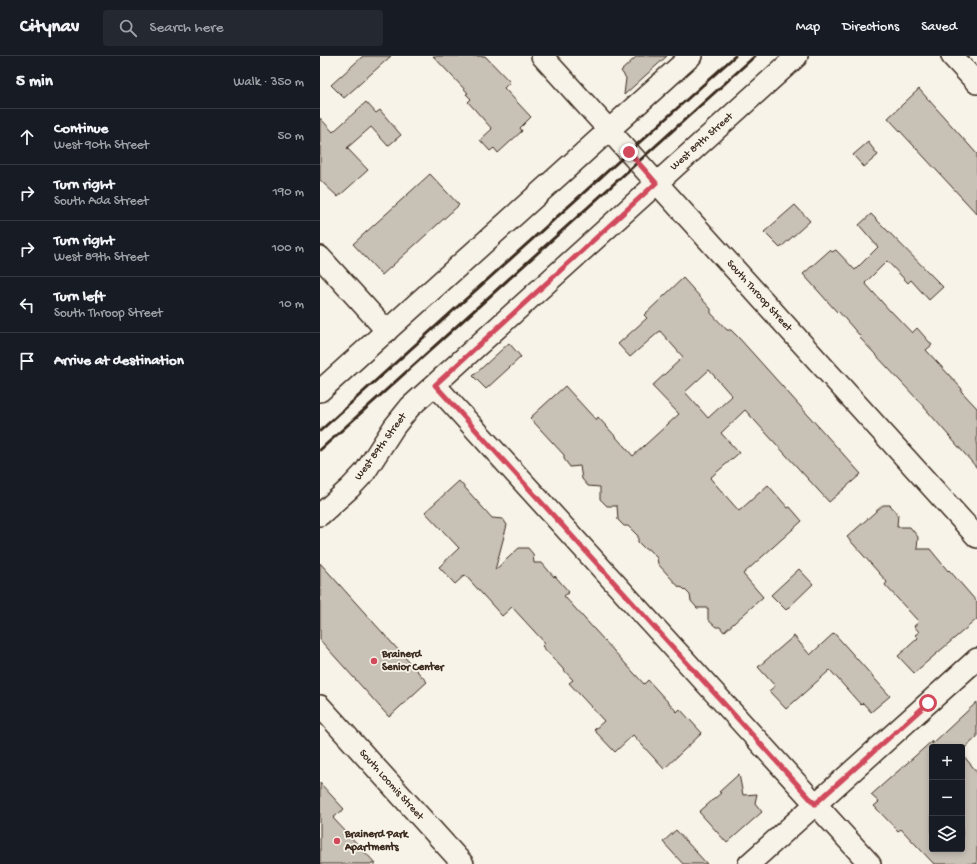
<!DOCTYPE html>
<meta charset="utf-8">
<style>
:root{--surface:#171b24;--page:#242831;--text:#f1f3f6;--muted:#9ea1a6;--line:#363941}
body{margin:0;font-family:"Gochi Hand",sans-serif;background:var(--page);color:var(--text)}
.controls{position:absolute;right:12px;bottom:12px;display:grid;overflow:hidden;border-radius:4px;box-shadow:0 2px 6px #0003}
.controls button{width:36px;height:36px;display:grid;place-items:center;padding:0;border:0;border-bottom:1px solid var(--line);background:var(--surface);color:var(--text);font:20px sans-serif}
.stop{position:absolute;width:12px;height:12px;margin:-9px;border:3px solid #d1495b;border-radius:50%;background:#fff}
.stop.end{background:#d1495b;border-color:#fff;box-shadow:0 1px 4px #0008}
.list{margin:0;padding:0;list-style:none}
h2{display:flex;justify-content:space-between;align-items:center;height:52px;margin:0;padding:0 16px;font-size:17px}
h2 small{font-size:13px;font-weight:400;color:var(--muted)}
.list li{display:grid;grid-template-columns:26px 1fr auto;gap:12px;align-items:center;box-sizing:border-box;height:56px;padding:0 16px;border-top:1px solid var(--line)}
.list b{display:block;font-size:15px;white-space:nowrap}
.list p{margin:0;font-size:13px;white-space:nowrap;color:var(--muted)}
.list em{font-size:13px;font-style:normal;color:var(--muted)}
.icon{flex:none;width:22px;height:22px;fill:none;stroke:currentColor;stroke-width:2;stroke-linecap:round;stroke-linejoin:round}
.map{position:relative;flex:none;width:657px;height:808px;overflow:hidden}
header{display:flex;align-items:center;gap:24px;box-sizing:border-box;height:56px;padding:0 20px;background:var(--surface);border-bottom:1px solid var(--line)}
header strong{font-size:19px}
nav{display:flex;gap:22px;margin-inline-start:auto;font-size:14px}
.search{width:280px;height:36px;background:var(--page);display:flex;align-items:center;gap:10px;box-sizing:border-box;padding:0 14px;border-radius:4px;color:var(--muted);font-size:15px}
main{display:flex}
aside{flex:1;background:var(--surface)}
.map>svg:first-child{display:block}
.building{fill:#c8c1b6;stroke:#3b2a1e;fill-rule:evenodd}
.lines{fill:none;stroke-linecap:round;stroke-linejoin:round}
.street-casing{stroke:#3b2a1e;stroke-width:24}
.street{stroke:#f7f3e8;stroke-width:21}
.rail{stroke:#3b2a1e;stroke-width:3}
.route{stroke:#d1495b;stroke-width:5}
.poi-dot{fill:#d1495b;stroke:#f7f3e8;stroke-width:1.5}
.labels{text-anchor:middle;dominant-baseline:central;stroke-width:3.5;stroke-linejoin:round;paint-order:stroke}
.street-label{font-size:11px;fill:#3b2a1e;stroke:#f7f3e8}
.poi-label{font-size:11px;font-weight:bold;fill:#3b2a1e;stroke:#f7f3e8;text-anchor:start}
</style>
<header>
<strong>Citynav</strong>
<div class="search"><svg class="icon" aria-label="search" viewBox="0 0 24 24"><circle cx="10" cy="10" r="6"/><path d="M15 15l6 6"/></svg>Search here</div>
<nav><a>Map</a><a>Directions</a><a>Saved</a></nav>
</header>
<main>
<aside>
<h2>5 min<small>Walk · 350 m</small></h2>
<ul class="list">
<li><svg class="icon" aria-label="ahead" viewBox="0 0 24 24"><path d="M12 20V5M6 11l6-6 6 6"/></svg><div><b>Continue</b><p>West 90th Street</p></div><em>50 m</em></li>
<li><svg class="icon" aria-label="right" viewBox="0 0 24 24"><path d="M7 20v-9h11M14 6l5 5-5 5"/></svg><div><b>Turn right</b><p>South Ada Street</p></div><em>190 m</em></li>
<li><svg class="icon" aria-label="right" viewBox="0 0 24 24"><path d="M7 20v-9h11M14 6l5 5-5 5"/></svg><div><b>Turn right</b><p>West 89th Street</p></div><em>100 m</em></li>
<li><svg class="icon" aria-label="left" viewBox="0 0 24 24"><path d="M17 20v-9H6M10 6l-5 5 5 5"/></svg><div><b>Turn left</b><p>South Throop Street</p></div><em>10 m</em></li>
<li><svg class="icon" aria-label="arrive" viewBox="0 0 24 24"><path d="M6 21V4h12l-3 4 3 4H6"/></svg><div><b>Arrive at destination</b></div></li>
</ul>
</aside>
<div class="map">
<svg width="657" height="808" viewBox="0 0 657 808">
<rect width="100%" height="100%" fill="#f7f3e8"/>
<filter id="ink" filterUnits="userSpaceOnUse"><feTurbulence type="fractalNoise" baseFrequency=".025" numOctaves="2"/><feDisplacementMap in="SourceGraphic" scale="8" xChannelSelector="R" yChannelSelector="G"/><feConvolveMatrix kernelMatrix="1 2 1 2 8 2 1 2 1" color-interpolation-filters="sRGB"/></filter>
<g filter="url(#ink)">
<g class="building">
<path d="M43 0H71L24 42 11 29Z"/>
<path d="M113 0H165L190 26 184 32 211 61 200 72 202 75 178 97 174 92 170 95 160 84 172 73 148 46 151 43 146 38 148 37Z"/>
<path d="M317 0H347L304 39 306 22 301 15Z"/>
<path d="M599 33 657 98V158L568 62Z"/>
<path d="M46 46 56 57 60 54 81 79 68 90 51 71 27 92 48 114 18 141 0 124V62L13 76Z"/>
<path d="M548 86 558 99 544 111 533 99Z"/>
<path d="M110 118 139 149 62 219 33 188Z"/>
<path d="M475 149 490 165 460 192 444 176Z"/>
<path d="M551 158 623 231 609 244 591 224 588 227 567 205 545 227 570 255H571L592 277 597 272 612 289 606 294 642 333 641 335 657 352V412L596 342 540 282 541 281 518 255 517 256 483 218 510 194 512 196 516 194 535 214 558 191 539 169Z"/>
<path d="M363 222 391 253V257L407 274H411L419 282 541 418 509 446 425 354 401 377 419 397 390 422 419 455 448 429 468 452 470 451 482 465 423 518 443 541 404 576 400 571H396L388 564V552H377L371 545 370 539 363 532 359 531 338 508 337 502 328 493H325L318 486V480L308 470H304L298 464 297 450H287L280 443V431L268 430 262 423 260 410 250 411 244 403V399L210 362 245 330 276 364 278 361 313 400 359 358 332 330 363 301 340 275 310 301 298 288 327 262 324 259ZM389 314 412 340 388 362 365 336Z"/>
<path d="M189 287 201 301 166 333 153 320Z"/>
<path d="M139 425 172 462 183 463 187 469 175 514 199 492H208L213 498 214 507H222L234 521 235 520 249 536 244 540 324 628 328 624 357 656 360 653 382 677 344 713 313 679 295 696 274 674 284 665 249 627 253 624 222 590 225 587 192 551 182 560 145 519 135 528 119 511 139 492 105 456Z"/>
<path d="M563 449H570L578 458 577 471H590L598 481 597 493H610L628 515 629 514 657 546V563L594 617 578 600 598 582 595 579 599 576 594 570 599 566 565 529 567 526 527 481Z"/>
<path d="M0 507 107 626 69 661 0 584Z"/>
<path d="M479 513 493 528 466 554 451 539Z"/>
<path d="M514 577 570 640 551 656 543 647 541 649 510 614 466 653 449 635 455 630 438 611 474 580 490 599Z"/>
<path d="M657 646V681L646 691H612V793H642V698L657 716V808H614L581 773 578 775 554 750 559 746 551 739 612 685V688Z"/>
<path d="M419 718 423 739 437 738 435 747 442 756 407 787 379 756 401 737 399 736Z"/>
<path d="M0 727 24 753 13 762 56 808H0Z"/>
<path d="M356 774 387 808H363L343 786Z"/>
</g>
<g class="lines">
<g class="street-casing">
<g id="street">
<path d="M222 0 657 481"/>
<path d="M632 0 657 27"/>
<path d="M0 201 67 275"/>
<path d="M115 329 550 808"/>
<path d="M0 335 371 0"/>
<path d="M0 459 30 432 45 416 74 371 90 351 477 0"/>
<path d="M0 650 143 808"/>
<path d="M429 808 657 603"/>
</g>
</g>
<use href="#street" class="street"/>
<g class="rail">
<path d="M0 375 415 0"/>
<path d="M0 394 435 0"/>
</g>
</g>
</g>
<g class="lines" filter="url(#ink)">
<path class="route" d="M309 96 336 127 115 329 495 748 608 647"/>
</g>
<g class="poi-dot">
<circle cx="54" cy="605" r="4"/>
<circle cx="17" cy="785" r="4"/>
</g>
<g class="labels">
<g class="street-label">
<text transform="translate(382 86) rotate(-42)">West 89th Street</text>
<text transform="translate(439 240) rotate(48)">South Throop Street</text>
<text transform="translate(61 391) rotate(-54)">West 89th Street</text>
<text transform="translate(71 729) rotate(48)">South Loomis Street</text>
</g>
<g class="poi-label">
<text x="62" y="599">Brainerd<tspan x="62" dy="13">Senior Center</tspan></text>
<text x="25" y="779">Brainerd Park<tspan x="25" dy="13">Apartments</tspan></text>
</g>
</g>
</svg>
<div class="controls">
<button>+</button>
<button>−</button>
<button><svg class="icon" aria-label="layers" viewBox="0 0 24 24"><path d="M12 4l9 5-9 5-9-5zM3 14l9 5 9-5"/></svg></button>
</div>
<div class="stop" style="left:608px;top:647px"></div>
<div class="stop end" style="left:309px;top:96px"></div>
</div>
</main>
